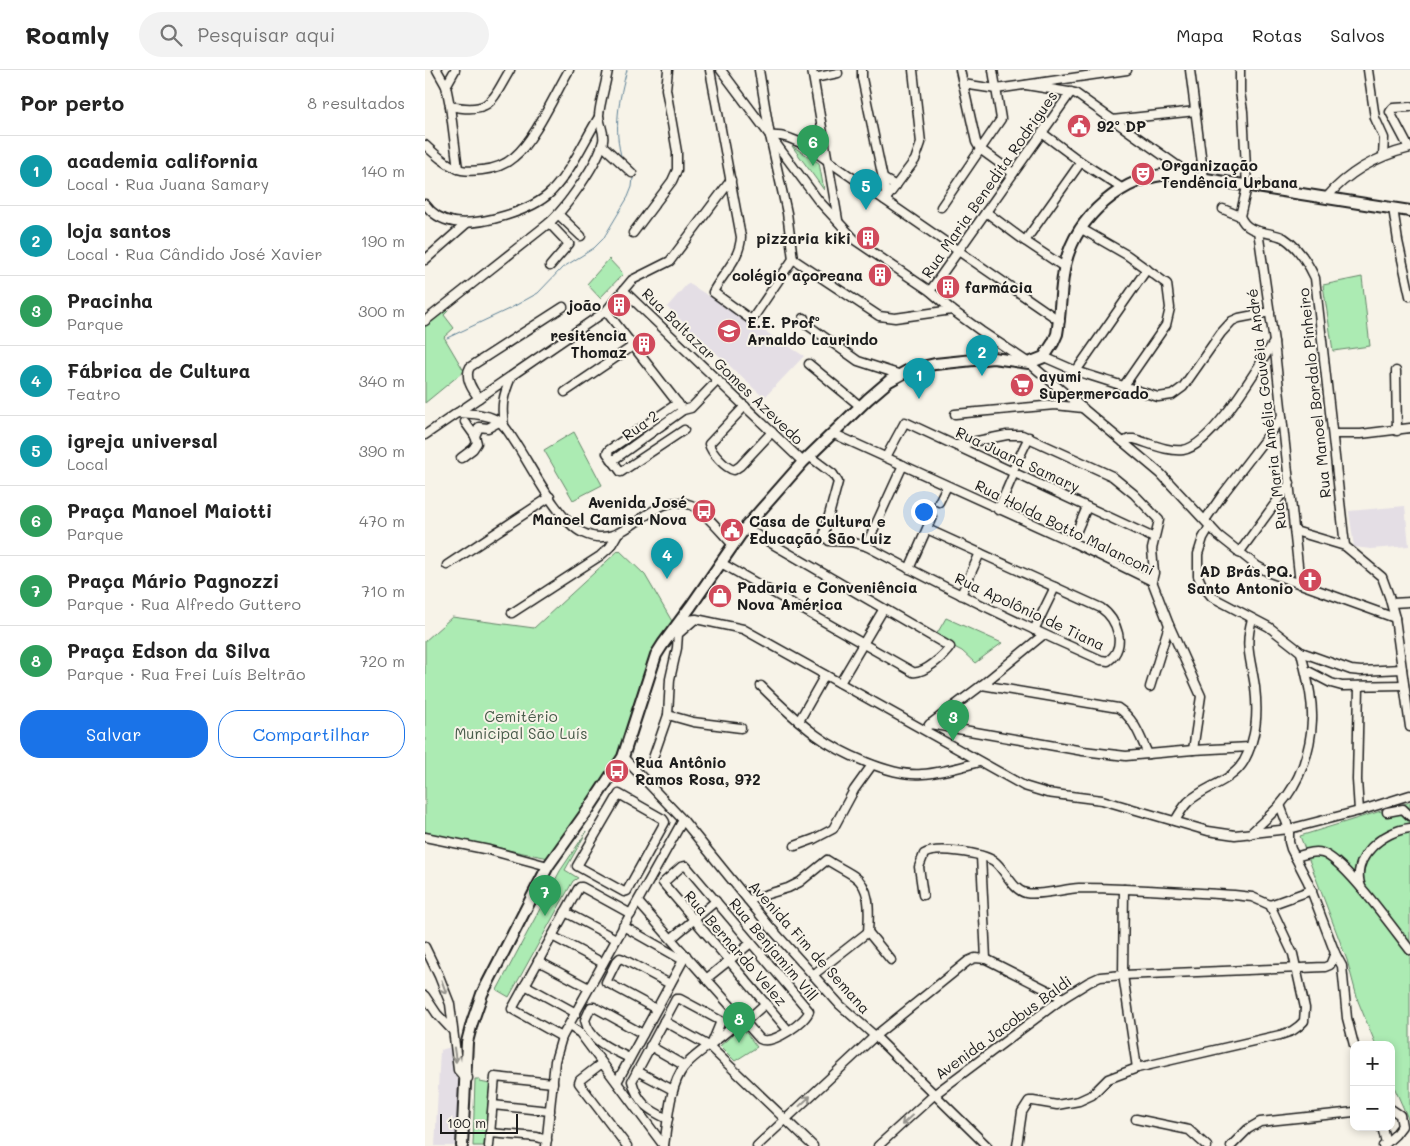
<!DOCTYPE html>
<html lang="pt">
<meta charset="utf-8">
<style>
:root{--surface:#fff;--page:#f2f2f2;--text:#222;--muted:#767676;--line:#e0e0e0;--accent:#1a73e8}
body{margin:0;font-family:Mali,sans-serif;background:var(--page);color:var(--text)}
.controls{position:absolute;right:15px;bottom:15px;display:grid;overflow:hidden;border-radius:10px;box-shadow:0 2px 8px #0003}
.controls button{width:45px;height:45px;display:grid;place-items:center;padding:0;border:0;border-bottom:1px solid var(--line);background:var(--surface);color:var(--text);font:25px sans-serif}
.scale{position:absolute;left:15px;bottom:12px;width:78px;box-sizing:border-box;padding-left:5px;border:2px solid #1c1c1c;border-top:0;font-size:14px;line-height:18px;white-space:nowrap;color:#1c1c1c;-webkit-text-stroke:4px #f7f3e8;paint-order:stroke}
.you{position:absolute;left:498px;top:441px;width:18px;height:18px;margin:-12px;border:4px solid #fff;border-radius:50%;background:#1a73e8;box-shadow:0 0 0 8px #1a73e833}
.badge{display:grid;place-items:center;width:32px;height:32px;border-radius:50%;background:var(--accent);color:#fff;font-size:16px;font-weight:700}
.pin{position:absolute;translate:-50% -41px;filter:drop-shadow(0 1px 2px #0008)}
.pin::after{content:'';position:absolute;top:26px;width:18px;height:15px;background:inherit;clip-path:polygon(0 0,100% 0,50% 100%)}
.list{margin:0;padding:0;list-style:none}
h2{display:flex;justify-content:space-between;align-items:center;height:65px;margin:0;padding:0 20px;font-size:21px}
h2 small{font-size:16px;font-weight:400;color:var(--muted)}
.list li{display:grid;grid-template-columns:32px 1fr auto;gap:15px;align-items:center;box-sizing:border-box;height:70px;padding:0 20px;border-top:1px solid var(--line)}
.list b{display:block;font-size:19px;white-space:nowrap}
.list p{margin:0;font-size:16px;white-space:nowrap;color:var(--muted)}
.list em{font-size:16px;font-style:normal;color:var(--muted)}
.actions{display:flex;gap:10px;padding:15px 20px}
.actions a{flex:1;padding:11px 0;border:1px solid var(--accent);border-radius:20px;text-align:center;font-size:18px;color:var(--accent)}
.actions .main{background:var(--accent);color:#fff}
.icon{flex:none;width:28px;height:28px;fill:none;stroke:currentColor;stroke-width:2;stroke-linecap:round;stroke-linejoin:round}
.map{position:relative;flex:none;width:985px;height:1076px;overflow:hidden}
header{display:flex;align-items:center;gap:30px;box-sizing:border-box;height:70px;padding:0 25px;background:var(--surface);border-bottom:1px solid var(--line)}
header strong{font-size:24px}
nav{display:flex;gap:28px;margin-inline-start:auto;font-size:18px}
.search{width:350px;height:45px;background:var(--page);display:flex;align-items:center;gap:12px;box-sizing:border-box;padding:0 18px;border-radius:28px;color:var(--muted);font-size:19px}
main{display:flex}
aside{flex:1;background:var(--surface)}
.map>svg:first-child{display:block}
.built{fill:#e4dee5}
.green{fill:#acebb3;stroke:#648468}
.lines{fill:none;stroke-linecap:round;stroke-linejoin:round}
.stream{stroke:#5d8096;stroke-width:1}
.minor-casing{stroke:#1c1c1c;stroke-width:11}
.major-casing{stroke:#1c1c1c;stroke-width:14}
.minor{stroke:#f7f3e8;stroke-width:8}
.major{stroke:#f7f3e8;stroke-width:10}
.oneway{stroke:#94928c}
.labels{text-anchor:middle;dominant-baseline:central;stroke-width:4;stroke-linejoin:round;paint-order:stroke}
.poi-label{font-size:15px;font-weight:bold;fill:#1c1c1c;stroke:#f7f3e8;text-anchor:start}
.street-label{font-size:15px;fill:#1c1c1c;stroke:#f7f3e8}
.park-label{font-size:15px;fill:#475a49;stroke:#f7f3e8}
</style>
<header>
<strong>Roamly</strong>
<div class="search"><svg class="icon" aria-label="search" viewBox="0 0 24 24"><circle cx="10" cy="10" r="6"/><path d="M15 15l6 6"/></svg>Pesquisar aqui</div>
<nav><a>Mapa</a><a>Rotas</a><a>Salvos</a></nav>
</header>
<main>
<aside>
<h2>Por perto<small>8 resultados</small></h2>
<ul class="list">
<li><span class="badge" style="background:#0f9aa8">1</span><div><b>academia california</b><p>Local · Rua Juana Samary</p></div><em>140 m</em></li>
<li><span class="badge" style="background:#0f9aa8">2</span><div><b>loja santos</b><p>Local · Rua Cândido José Xavier</p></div><em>190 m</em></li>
<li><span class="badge" style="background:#2e9e5b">3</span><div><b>Pracinha</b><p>Parque</p></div><em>300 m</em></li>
<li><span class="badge" style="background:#0f9aa8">4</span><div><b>Fábrica de Cultura</b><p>Teatro</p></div><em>340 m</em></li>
<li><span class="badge" style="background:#0f9aa8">5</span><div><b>igreja universal</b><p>Local</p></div><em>390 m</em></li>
<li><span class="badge" style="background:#2e9e5b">6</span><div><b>Praça Manoel Maiotti</b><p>Parque</p></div><em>470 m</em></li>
<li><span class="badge" style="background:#2e9e5b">7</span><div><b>Praça Mário Pagnozzi</b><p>Parque · Rua Alfredo Guttero</p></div><em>710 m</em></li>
<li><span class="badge" style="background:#2e9e5b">8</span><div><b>Praça Edson da Silva</b><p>Parque · Rua Frei Luís Beltrão</p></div><em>720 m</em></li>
</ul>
<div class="actions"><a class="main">Salvar</a><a>Compartilhar</a></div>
</aside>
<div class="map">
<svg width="985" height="1076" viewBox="0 0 985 1076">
<rect width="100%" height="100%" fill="#f7f3e8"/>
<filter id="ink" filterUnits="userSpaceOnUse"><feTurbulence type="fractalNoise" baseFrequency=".02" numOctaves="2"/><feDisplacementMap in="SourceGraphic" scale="10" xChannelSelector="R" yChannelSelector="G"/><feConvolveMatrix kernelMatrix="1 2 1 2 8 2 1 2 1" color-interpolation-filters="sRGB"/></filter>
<g filter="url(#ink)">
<g class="built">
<path d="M263 213 379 286 339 328 242 237Z"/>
<path d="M980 436 984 476 946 479 929 477 924 441Z"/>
<path d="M26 977 37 1031 34 1076H10L15 980Z"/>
</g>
<g class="green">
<path d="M367 76 394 93 399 120Z"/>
<path d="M184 189 198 204 175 228 162 214Z"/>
<path d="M937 207 945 276 908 281 898 215Z"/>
<path d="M18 239 23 241 19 245 29 258 19 267 39 301 0 333V256L3 251Z"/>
<path d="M149 362 177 415 148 430 119 380Z"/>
<path d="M194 480 220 505 248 553 222 594 197 678 124 788 51 774 0 762V571L27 547 109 558Z"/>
<path d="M521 548 577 573 550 593 537 581 510 567Z"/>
<path d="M985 732V1053L966 1010V975H951L933 931 922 890 875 766Z"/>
<path d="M162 761 140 800 153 808 148 811 84 927 72 920 135 801Z"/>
<path d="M316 956 332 977 310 991 295 976 311 962Z"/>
<path d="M50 1009H55V1012L65 1014 59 1076H48Z"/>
</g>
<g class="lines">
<g class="stream">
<path d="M197 89C188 60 194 28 202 0"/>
<path d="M22 268 86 238 113 223 137 198 169 178 178 169 203 127 207 117 208 108"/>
</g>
<g class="minor-casing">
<g id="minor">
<path d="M12 0 21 16 25 36C66 44 66 32 85 0"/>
<path d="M285 0 316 167C315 189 298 203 288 222L325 249 328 248 368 189 362 143 345 66 334 0"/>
<path d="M296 0 393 130 431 171 505 221 527 240 556 261 604 293 736 404 794 466 832 496 845 503 970 548"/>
<path d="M387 0 413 150"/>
<path d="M437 0V8L462 128"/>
<path d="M535 0 551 72 555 79 588 103"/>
<path d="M765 0 779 109"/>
<path d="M815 0V22L818 41 822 117 815 146C823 166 844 160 859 168 873 177 883 193 890 208L920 476 957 507 964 526 970 548 985 657"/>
<path d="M943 0 950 48 959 68 958 86"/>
<path d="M389 8 413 3"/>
<path d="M538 14 571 19 702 0"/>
<path d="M601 15 650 23 767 106"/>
<path d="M21 16 30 0"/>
<path d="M25 36 33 99"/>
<path d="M687 50 771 41"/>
<path d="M617 63 656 92 698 119"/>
<path d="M345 66C361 65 367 69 380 75L635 251"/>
<path d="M0 75C10 84 19 93 31 98 38 102 49 101 57 100 68 99 80 95 89 87 109 71 130 24 144 0"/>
<path d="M177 75 207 103"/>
<path d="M984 78 965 42 968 38 985 37"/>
<path d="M441 116 459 109 471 116"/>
<path d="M901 128C923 102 953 86 985 78"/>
<path d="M460 130 490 90 496 73 488 0"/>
<path d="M0 134C7 144 17 150 29 152 55 156 107 141 126 122 147 100 159 71 174 47"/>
<path d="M516 137 576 49 568 0"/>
<path d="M968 138 973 171 985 226"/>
<path d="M798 139 815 146"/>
<path d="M561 142 600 171 639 197"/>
<path d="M134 145 156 166"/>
<path d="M124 153 144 174 125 196"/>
<path d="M655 158 702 185 742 214 745 238 741 255 698 317"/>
<path d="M833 161 849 272 875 514"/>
<path d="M208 163 247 111 252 100V82L241 19 243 0"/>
<path d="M600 171 656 92"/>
<path d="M368 189 454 246 470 248 527 240"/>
<path d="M0 190 42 153"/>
<path d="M199 221 378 392"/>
<path d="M505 221 646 22"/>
<path d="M181 241 258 340 266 338 293 310"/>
<path d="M379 248 381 254 433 291 473 304"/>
<path d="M0 251 124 153C140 139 174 92 178 71 180 62 174 54 174 45 175 32 181 14 183 0"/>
<path d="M619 287 651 301 733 327 747 325 758 317 796 263 807 251 814 248 845 242"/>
<path d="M384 294 435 336"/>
<path d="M651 301 722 199"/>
<path d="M971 301 972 361"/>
<path d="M140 322 208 276"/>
<path d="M54 328C47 320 39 307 45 297L138 237"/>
<path d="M253 333 184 380 182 383 196 402 259 360"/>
<path d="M320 336 284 374C286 382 300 398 309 400L315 396 347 362"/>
<path d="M32 343C45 344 58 343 70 349 81 355 85 365 92 375 107 398 134 452 158 463 202 484 226 418 266 435 280 441 297 464 308 475"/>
<path d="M530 344 630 335 658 338"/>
<path d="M79 356C76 335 78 326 86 307"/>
<path d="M407 363 647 472 727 511 744 555 776 626 768 680"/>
<path d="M908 364H936L985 358"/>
<path d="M0 365 181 241 207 210 245 191 306 110"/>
<path d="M50 366 54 357 63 358 74 352"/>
<path d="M698 372 704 369H709C724 373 743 382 758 380 788 375 832 298 849 272"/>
<path d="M532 375 582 365H597L687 406 709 424 734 450 727 479 729 503 727 511"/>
<path d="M384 386 408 404 413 412 400 460 399 465 404 471 426 472 441 476C518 517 596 555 676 590L683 591C703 577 692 549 676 538L502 459"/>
<path d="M461 387 480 352 729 468"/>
<path d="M36 388 48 379 52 373 50 366 40 352"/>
<path d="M187 391 258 340"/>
<path d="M587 402 604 367"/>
<path d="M514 432 522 416"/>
<path d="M573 440 589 403"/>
<path d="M780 450 798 424 857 347"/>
<path d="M785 456 778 468 773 484V506L777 515 787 527 844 557 876 582 926 600 936 601 977 599"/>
<path d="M870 461 920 476"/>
<path d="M647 472 662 437"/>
<path d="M441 476 478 395"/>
<path d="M814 483 865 413"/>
<path d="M296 493 488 602C499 604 519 586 525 577L320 458"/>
<path d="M22 495 125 427"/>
<path d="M484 499 507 447"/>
<path d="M536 525 555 483"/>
<path d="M967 533 985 532"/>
<path d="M87 543 175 486 185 477 192 465"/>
<path d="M255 551 271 549 318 559 599 716 622 723 677 730 783 761 810 765 864 759 934 741 985 725"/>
<path d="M609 560 630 517"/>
<path d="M881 600 906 613 917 616 979 615"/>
<path d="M415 613 458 540"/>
<path d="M557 615 693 638C710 649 715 667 723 684"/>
<path d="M336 616C353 633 371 650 391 665 415 683 467 707 497 704 517 703 535 697 554 692"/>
<path d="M934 616 932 710 934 741"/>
<path d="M725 617 744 555"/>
<path d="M243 645 268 652 316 658"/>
<path d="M374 651 400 605"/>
<path d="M505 654 658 681 701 686 768 680 825 677"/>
<path d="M504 655 557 615 618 565"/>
<path d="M198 687 258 750 345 857 415 935 450 966 562 1076"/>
<path d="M228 688 243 645 245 609 252 578 253 564 269 550"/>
<path d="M194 724 238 749 240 752 202 821 199 822 152 796Z"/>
<path d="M855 735 864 759V772L866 779 883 812 910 883 917 896 922 948 929 975"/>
<path d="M962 742 978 739 985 746"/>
<path d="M750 751C754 744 758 737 763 732 780 716 807 712 819 691 832 667 833 643 830 617 826 588 819 578 827 549"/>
<path d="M825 764C835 754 846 745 855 735 875 712 886 680 887 650 888 627 881 605 876 582"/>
<path d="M0 767 64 780 123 796"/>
<path d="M370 776 389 769 408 759 429 720 447 695"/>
<path d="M556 786 561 889"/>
<path d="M870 787C878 785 889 780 897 783 919 789 969 860 985 880"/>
<path d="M936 817C925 787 959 761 985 758"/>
<path d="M699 819 698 905 712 998"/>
<path d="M498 825 494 797 499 784C511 776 557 783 569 791 580 799 587 820 601 823 614 826 639 819 654 818 706 818 758 822 809 825L827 827 845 835 868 884 880 938 879 951 874 956 867 961 855 965 712 998 683 1009 667 1025 654 1031 632 1035 608 1031H604L597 1042 592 1076"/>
<path d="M323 830 363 818 375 812 402 790C411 796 420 800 429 806 447 818 444 844 443 862"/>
<path d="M213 832 335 969C347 976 382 951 384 941L261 796 256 797 238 813 363 960"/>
<path d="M845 835 887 820"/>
<path d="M140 842 191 869"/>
<path d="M198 856 258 890"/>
<path d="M443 862 466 890"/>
<path d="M127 866 178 893"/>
<path d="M247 868 291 831"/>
<path d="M0 877 14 906 25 934 33 1000 40 1008H43"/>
<path d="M113 891 164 918"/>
<path d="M388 905 443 862"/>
<path d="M281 909 326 873"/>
<path d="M100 915 151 943"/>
<path d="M0 926 12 944 27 960"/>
<path d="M231 939 181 912 191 892 195 888 198 889 245 914"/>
<path d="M239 951 284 976 388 1076"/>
<path d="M320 952 341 933"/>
<path d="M144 956 155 963 239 1076"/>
<path d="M137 967 87 939 153 819 155 817H157L206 844"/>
<path d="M225 976 260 996"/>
<path d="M204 988C187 979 165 972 160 950L166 937H169L218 964"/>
<path d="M177 993 155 1010 154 1013 202 1076"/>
<path d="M212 1001 248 1020"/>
<path d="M192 1012 261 885"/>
<path d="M68 1035 125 1041"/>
<path d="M243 1049C223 1040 213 1033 207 1011L251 929H255L296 951 287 973"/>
<path d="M711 1049 764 1060 782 1076"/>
<path d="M957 1057 961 1073"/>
<path d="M65 1063 112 1067 122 1070"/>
<path d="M239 1075C243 1052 244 1016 259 997 270 983 293 971 306 958L308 954 309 940"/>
<path d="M64 1076 70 1007 128 1013"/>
<path d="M121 1076 130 991 137 967 258 750"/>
<path d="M332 1076 450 966 543 891 550 888 561 889 638 928"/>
<path d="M453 1076 510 1024 638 928 664 912 675 907 698 905 900 897 905 895 910 883"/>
<path d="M806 1076 823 1059 835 1052 929 1042"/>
<path d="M958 1076 970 1065 977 1056 975 1045 966 1039"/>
</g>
</g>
<g class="major-casing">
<path id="major" d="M37 1076 42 972 47 953 57 924 123 796 163 740 198 687 231 585 238 574 266 536 320 458 378 392 443 329 464 311 484 300 510 294 568 288 604 293 619 287 628 273 632 264C636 241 635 218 640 195 651 147 698 105 749 104L985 141"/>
</g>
<use href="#minor" class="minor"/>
<use href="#major" class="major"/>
</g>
<defs><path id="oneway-shaft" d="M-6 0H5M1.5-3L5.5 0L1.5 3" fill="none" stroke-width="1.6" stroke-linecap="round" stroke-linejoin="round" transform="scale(1.25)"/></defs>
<g class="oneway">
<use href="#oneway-shaft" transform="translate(19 917) rotate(70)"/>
<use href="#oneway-shaft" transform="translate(30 985) rotate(82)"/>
<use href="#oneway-shaft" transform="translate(380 1031) rotate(-43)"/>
<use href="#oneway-shaft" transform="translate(482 1050) rotate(137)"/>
</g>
</g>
<defs>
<g id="civic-disc" transform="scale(1.25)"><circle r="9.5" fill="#d1495b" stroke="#f7f3e8"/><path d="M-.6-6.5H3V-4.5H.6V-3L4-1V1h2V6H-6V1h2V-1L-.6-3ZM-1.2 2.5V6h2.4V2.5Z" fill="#fff"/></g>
<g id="theatre-disc" transform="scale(1.25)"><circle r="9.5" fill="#d1495b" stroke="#f7f3e8"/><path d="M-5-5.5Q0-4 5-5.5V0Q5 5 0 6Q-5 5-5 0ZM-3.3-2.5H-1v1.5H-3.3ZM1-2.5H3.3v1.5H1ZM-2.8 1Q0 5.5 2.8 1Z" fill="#fff"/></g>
<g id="building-disc" transform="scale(1.25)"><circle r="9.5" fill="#d1495b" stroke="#f7f3e8"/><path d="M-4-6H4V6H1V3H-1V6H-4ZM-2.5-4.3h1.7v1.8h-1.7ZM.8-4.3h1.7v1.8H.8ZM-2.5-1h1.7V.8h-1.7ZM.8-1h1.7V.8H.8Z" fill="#fff"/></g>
<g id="school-disc" transform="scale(1.25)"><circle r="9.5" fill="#d1495b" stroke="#f7f3e8"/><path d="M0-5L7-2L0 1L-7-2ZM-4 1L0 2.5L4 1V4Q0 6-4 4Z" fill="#fff"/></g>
<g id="supermarket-disc" transform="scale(1.25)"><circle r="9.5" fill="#d1495b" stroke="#f7f3e8"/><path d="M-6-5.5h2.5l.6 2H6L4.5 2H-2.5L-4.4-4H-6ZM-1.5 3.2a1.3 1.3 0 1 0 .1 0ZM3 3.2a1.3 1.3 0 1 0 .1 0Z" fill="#fff"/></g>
<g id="bus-disc" transform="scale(1.25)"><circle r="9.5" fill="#d1495b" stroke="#f7f3e8"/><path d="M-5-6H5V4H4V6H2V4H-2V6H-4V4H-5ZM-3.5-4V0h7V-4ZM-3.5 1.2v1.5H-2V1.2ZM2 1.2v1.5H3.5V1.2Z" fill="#fff"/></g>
<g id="church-disc" transform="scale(1.25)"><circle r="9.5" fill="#d1495b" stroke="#f7f3e8"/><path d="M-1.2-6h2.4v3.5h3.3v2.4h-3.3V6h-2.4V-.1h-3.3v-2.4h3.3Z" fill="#fff"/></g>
<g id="shop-disc" transform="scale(1.25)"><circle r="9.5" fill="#d1495b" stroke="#f7f3e8"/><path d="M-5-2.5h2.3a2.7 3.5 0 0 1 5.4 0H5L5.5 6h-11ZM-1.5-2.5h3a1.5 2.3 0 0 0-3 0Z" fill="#fff"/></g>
</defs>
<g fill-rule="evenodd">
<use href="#civic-disc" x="654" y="56"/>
<use href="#theatre-disc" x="718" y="104"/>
<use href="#building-disc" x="443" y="168"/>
<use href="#building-disc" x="455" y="205"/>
<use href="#building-disc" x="523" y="217"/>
<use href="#building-disc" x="194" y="235"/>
<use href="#school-disc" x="304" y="261"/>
<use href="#building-disc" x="219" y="274"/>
<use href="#supermarket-disc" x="597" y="315"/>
<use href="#bus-disc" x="279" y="441"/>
<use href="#civic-disc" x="307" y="460"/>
<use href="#church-disc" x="885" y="510"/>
<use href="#shop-disc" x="295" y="526"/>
<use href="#bus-disc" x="192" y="701"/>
</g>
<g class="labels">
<g class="poi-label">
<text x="672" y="56">92º DP</text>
<text x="736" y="95">Organização<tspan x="736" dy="17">Tendência Urbana</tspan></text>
<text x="426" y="168" text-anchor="end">pizzaria kiki</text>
<text x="438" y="205" text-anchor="end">colégio açoreana</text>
<text x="540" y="217">farmácia</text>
<text x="176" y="235" text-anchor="end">joão</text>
<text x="322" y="252">E.E. Profº<tspan x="322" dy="17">Arnaldo Laurindo</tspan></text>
<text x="202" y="265" text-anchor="end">resitencia<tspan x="202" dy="17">Thomaz</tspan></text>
<text x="614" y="306">ayumi<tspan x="614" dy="17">Supermercado</tspan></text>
<text x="262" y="432" text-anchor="end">Avenida José<tspan x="262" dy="17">Manoel Camisa Nova</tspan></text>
<text x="324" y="451">Casa de Cultura e<tspan x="324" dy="17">Educação São Luiz</tspan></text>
<text x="868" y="501" text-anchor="end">AD Brás PQ.<tspan x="868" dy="17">Santo Antonio</tspan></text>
<text x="312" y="517">Padaria e Conveniência<tspan x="312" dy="17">Nova América</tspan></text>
<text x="210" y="692">Rua Antônio<tspan x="210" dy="17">Ramos Rosa, 972</tspan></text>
</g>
<g class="street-label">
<text transform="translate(564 114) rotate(-55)">Rua Maria Benedita Rodrigues</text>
<text transform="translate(298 296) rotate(44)">Rua Baltazar Gomes Azevedo</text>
<text transform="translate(889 323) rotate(-96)">Rua Manoel Bordalo Pinheiro</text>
<text transform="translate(841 339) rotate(-97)">Rua Maria Amélia Gouvêia André</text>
<text transform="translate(215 355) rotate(-35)">Rua 2</text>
<text transform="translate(593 389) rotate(25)">Rua Juana Samary</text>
<text transform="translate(640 457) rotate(26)">Rua Holda Botto Malanconi</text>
<text transform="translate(605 541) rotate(25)">Rua Apolônio de Tiana</text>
<text transform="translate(385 877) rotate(48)">Avenida Fim de Semana</text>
<text transform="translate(311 878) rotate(49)">Rua Bernardo Velez</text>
<text transform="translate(349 879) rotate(50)">Rua Benjamim Vill</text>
<text transform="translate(578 957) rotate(-36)">Avenida Jacobus Baldi</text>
</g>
<g class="park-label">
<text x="96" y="646">Cemitério<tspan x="96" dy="17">Municipal São Luís</tspan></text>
</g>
</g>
</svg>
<div class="controls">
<button>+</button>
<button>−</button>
</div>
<div class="scale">100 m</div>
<div class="you"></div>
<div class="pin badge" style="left:494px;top:329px;background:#0f9aa8">1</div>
<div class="pin badge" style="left:557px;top:306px;background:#0f9aa8">2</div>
<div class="pin badge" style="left:528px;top:671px;background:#2e9e5b">3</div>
<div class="pin badge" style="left:242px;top:509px;background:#0f9aa8">4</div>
<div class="pin badge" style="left:441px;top:140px;background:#0f9aa8">5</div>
<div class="pin badge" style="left:388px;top:96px;background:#2e9e5b">6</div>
<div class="pin badge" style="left:120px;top:846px;background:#2e9e5b">7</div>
<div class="pin badge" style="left:314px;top:973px;background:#2e9e5b">8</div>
</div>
</main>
